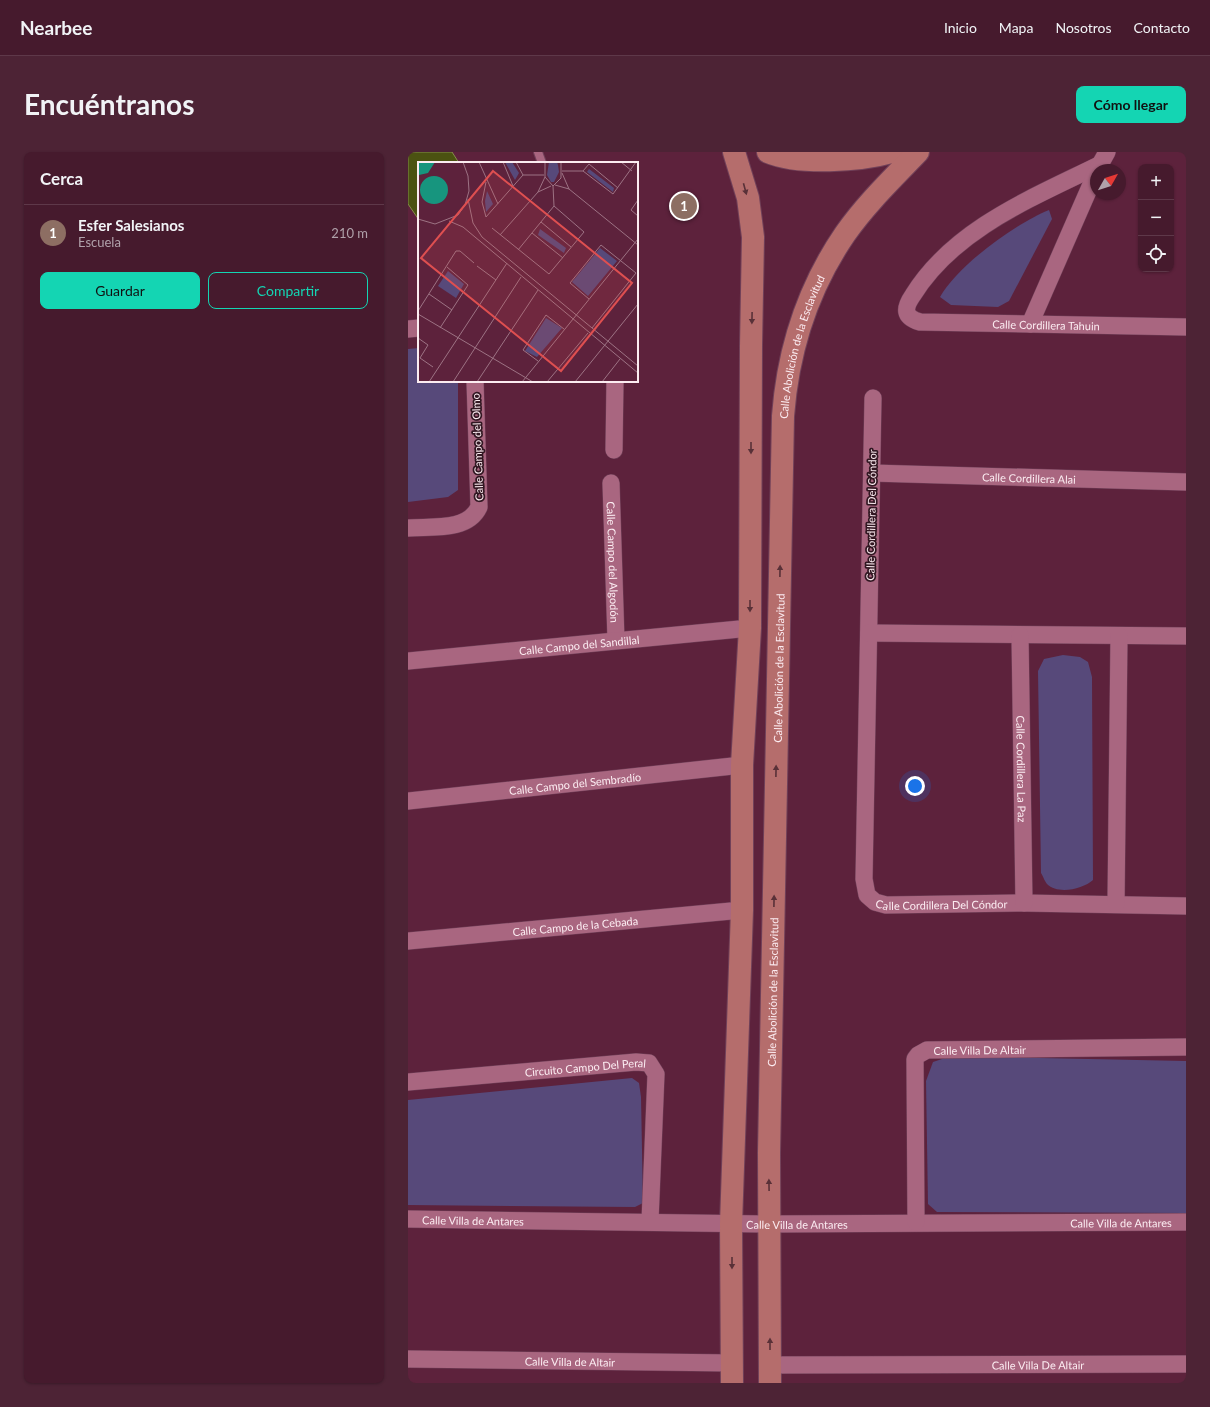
<!DOCTYPE html>
<html lang="es">
<meta charset="utf-8">
<style>
:root{--surface:#461a2d;--page:#4d2335;--text:#f1f3f6;--muted:#b0a1aa;--line:#5e3849;--accent:#14d5b3}
body{margin:0;font-family:Lato,sans-serif;background:var(--page);color:var(--text)}
.controls{position:absolute;right:12px;top:12px;display:grid;overflow:hidden;border-radius:8px;box-shadow:0 1px 3px #0004}
.controls button{width:36px;height:36px;display:grid;place-items:center;padding:0;border:0;border-bottom:1px solid var(--line);background:var(--surface);color:var(--text);font:20px sans-serif}
.compass{position:absolute;left:682px;top:12px;width:36px;height:36px;border-radius:50%;background:var(--surface);box-shadow:0 1px 3px #0004;rotate:51deg}
.you{position:absolute;left:507px;top:634px;width:14px;height:14px;margin:-10px;border:3px solid #fff;border-radius:50%;background:#1a73e8;box-shadow:0 0 0 6px #1a73e833}
.badge{display:grid;place-items:center;width:26px;height:26px;border-radius:50%;background:var(--accent);color:#fff;font-size:13px;font-weight:700}
.pin{position:absolute;translate:-50% -50%;border:2px solid #fff;box-shadow:0 1px 4px #0006}
.list{margin:0;padding:0;list-style:none}
h2{display:flex;justify-content:space-between;align-items:center;height:52px;margin:0;padding:0 16px;font-size:17px}
h2 small{font-size:13px;font-weight:400;color:var(--muted)}
.list li{display:grid;grid-template-columns:26px 1fr auto;gap:12px;align-items:center;box-sizing:border-box;height:56px;padding:0 16px;border-top:1px solid var(--line)}
.list b{display:block;font-size:15px;white-space:nowrap}
.list p{margin:0;font-size:13px;white-space:nowrap;color:var(--muted)}
.list em{font-size:13px;font-style:normal;color:var(--muted)}
.actions{display:flex;gap:8px;padding:12px 16px}
.actions a{flex:1;padding:9px 0;border:1px solid var(--accent);border-radius:8px;text-align:center;font-size:14px;color:var(--accent)}
.actions .main{background:var(--accent);color:#111}
.icon{flex:none;width:22px;height:22px;fill:none;stroke:currentColor;stroke-width:2;stroke-linecap:round;stroke-linejoin:round}
.map{position:relative;flex:none;width:778px;height:1231px;overflow:hidden;border-radius:8px}
header{display:flex;align-items:center;gap:24px;box-sizing:border-box;height:56px;padding:0 20px;background:var(--surface);border-bottom:1px solid var(--line)}
header strong{font-size:19px}
nav{display:flex;gap:22px;margin-inline-start:auto;font-size:14px}
.intro{display:flex;align-items:center;justify-content:space-between;box-sizing:border-box;height:96px;padding:0 24px}
h1{margin:0;font-size:28px}
.button{padding:10px 18px;border-radius:8px;background:var(--accent);color:#111;font-size:14px;font-weight:700}
main{display:flex;gap:24px;padding:0 24px}
aside{flex:1;background:var(--surface);border-radius:8px;box-shadow:0 1px 3px #0004}
.map>svg:first-child{display:block}
.green{fill:#57497a}
.building{fill:#4b5211;stroke:#848e4a}
.lines{fill:none;stroke-linecap:round;stroke-linejoin:round}
.lane-casing{stroke:#714159;stroke-width:10}
.street-casing{stroke:#714159;stroke-width:18}
.secondary-casing{stroke:#714159;stroke-width:24}
.lane{stroke:#a96680;stroke-width:8}
.street{stroke:#a96680;stroke-width:17}
.secondary{stroke:#b56d6c;stroke-width:22}
.oneway{fill:#593138}
.labels{text-anchor:middle;dominant-baseline:central;stroke-width:3.5;stroke-linejoin:round;paint-order:stroke}
.street-label{font-size:11px;fill:#fcecf1;stroke:#321722}
.inset-road{fill:none;stroke:#9d7384;stroke-width:1}
.view{fill:#de4f50;fill-opacity:0.15;stroke:#de4f50;stroke-width:2}
.inset-edge{fill:none;stroke:#fcecf1;stroke-width:2}
</style>
<header>
<strong>Nearbee</strong>
<nav><a>Inicio</a><a>Mapa</a><a>Nosotros</a><a>Contacto</a></nav>
</header>
<div class="intro"><h1>Encuéntranos</h1><a class="button">Cómo llegar</a></div>
<main>
<aside>
<h2>Cerca<small></small></h2>
<ul class="list">
<li><span class="badge" style="background:#8d6e63">1</span><div><b>Esfer Salesianos</b><p>Escuela</p></div><em>210 m</em></li>
</ul>
<div class="actions"><a class="main">Guardar</a><a>Compartir</a></div>
</aside>
<div class="map">
<svg width="778" height="1231" viewBox="0 0 778 1231">
<rect width="100%" height="100%" fill="#5d223c"/>
<g class="green">
<path d="M641 58 644 67 601 149 590 155 543 153 532 145C550 113 607 72 641 58Z"/>
<path d="M11 196V229H50V338L40 345 0 350V197Z"/>
<path d="M655 503 672 505 680 510 684 525 685 728C675 737 650 743 639 732 637 730 635 724 633 721L630 519 636 507Z"/>
<path d="M543 904 778 909V1061L529 1060 520 1052 518 929 525 910Z"/>
<path d="M224 926 231 931 233 945 235 1051 227 1055 0 1053V948Z"/>
</g>
<path class="building" d="M0 0H44L51 11H11V68L0 52Z"/>
<g class="lines">
<g class="lane-casing">
<path id="lane" d="M130 0 134 11"/>
</g>
<g class="street-casing">
<g id="street">
<path id="s1" d="M691 13C624 46 546 77 505 143 496 156 495 165 512 170L778 175"/>
<path d="M689 18 699 0"/>
<path d="M622 172 688 21"/>
<path d="M0 177 11 176"/>
<path id="s2" d="M465 246 456 727 459 743 467 750 478 753 616 751 778 754"/>
<path d="M206 298 207 229"/>
<path id="s3" d="M464 321 778 330"/>
<path id="s4" d="M203 331 208 488"/>
<path d="M0 376C23 374 59 380 71 355L67 229"/>
<path d="M461 481 778 484"/>
<path id="s5" d="M612 483 616 751"/>
<path id="s6" d="M0 509 342 476"/>
<path id="s7" d="M0 649 334 613"/>
<path d="M708 752 711 484"/>
<path id="s8" d="M0 789 334 758"/>
<path id="s9" d="M0 930 228 910 241 911 248 922 242 1069"/>
<path id="s10" d="M0 1067 362 1072 778 1070"/>
<path id="s11" d="M508 1070 507 907 510 903 519 898 778 895"/>
<path id="s12" d="M0 1207 324 1211"/>
<path id="s13" d="M362 1213 778 1212"/>
</g>
</g>
<g class="secondary-casing">
<g id="secondary">
<path d="M360 0C391 13 452 9 484 0"/>
<path d="M324 1231 323 1072 334 758V613L342 476 343 194 345 85 340 46 326 0"/>
<path id="s14" d="M362 1231 361 1001 375 264C380 198 400 136 437 82 458 52 485 26 510 0"/>
</g>
</g>
<use href="#lane" class="lane"/>
<use href="#street" class="street"/>
<use href="#secondary" class="secondary"/>
</g>
<defs><path id="oneway-solid" d="M-6-.8H1V-3.2L6.5 0L1 3.2V.8H-6Z"/></defs>
<g class="oneway">
<use href="#oneway-solid" transform="translate(337 37) rotate(75)"/>
<use href="#oneway-solid" transform="translate(344 166) rotate(91)"/>
<use href="#oneway-solid" transform="translate(343 296) rotate(90)"/>
<use href="#oneway-solid" transform="translate(372 419) rotate(-89)"/>
<use href="#oneway-solid" transform="translate(342 454) rotate(90)"/>
<use href="#oneway-solid" transform="translate(368 619) rotate(-89)"/>
<use href="#oneway-solid" transform="translate(366 749) rotate(-89)"/>
<use href="#oneway-solid" transform="translate(361 1033) rotate(-91)"/>
<use href="#oneway-solid" transform="translate(324 1111) rotate(90)"/>
<use href="#oneway-solid" transform="translate(362 1192) rotate(-90)"/>
</g>
<g class="labels">
<g class="street-label">
<text stroke="none"><textPath href="#s1" startOffset="392">Calle Cordillera Tahuin</textPath></text>
<text stroke="none"><textPath href="#s14" startOffset="1039">Calle Abolición de la Esclavitud</textPath></text>
<text transform="translate(69 295) rotate(-92)">Calle Campo del Olmo</text>
<text stroke="none"><textPath href="#s3" startOffset="157">Calle Cordillera Alai</textPath></text>
<text transform="translate(463 363) rotate(-89)">Calle Cordillera Del Cóndor</text>
<text stroke="none"><textPath href="#s4" startOffset="79">Calle Campo del Algodón</textPath></text>
<text stroke="none"><textPath href="#s6" startOffset="172">Calle Campo del Sandillal</textPath></text>
<text stroke="none"><textPath href="#s14" startOffset="715">Calle Abolición de la Esclavitud</textPath></text>
<text stroke="none"><textPath href="#s5" startOffset="134">Calle Cordillera La Paz</textPath></text>
<text stroke="none"><textPath href="#s7" startOffset="168">Calle Campo del Sembradío</textPath></text>
<text stroke="none"><textPath href="#s2" startOffset="575">Calle Cordillera Del Cóndor</textPath></text>
<text stroke="none"><textPath href="#s8" startOffset="168">Calle Campo de la Cebada</textPath></text>
<text stroke="none"><textPath href="#s14" startOffset="391">Calle Abolición de la Esclavitud</textPath></text>
<text stroke="none"><textPath href="#s11" startOffset="231">Calle Villa De Altair</textPath></text>
<text stroke="none"><textPath href="#s9" startOffset="178">Circuito Campo Del Peral</textPath></text>
<text stroke="none"><textPath href="#s10" startOffset="65">Calle Villa de Antares</textPath></text>
<text stroke="none"><textPath href="#s10" startOffset="713">Calle Villa de Antares</textPath></text>
<text stroke="none"><textPath href="#s10" startOffset="389">Calle Villa de Antares</textPath></text>
<text stroke="none"><textPath href="#s12" startOffset="162">Calle Villa de Altair</textPath></text>
<text stroke="none"><textPath href="#s13" startOffset="268">Calle Villa De Altair</textPath></text>
</g>
</g>
<g transform="translate(10 10)">
<rect width="220" height="220" fill="#5d223c"/>
<path d="M87 0H94L101 11 97 18ZM131 0H139L140 3 141 10 136 20H133L129 13ZM171 7 196 26 195 30 169 10ZM69 29 75 42 68 50 67 39ZM122 67 148 86 146 91 120 73ZM182 86 199 99 170 134 154 120ZM30 109 46 122 38 136 20 124ZM128 156 144 166 119 195 107 189Z" fill="#57497a"/>
<path d="M0 0H17L10 11 1 13ZM2 28a14 14 0 1 1 28 0a14 14 0 1 1-28 0Z" fill="#17957e"/>
<path class="inset-road" d="M61 0 80 42M85 0 95 24M98 0 105 13H126M127 0V15L135 24 143 16V0M203 0 214 9M171 2 200 26M144 9H165L171 2M165 9 195 32 218 0M144 11 151 27 220 83M68 20 64 40 68 55 105 13M137 23 151 27M120 30 133 24M50 37 55 61 64 75 220 204M220 38 213 48 220 54M0 57 17 62 40 53 47 43 51 29 50 14 45 0M31 59 45 65 220 211M123 60 153 85M74 66 131 112 166 70 136 44 135 24M114 71 145 96M82 73 120 30 127 15M100 88 136 44M59 104 78 118M11 132 34 148M171 137 152 121 183 83 218 111 174 166M0 149 38 89H42L56 101M0 152 115 220M22 166 50 123 29 105M0 176 10 183 2 196M2 196 15 205M120 199 105 188 128 153 146 167M11 220 89 101M35 220 103 115M59 220 120 128M104 220 220 77M129 220 170 171M157 220 220 142M184 220 202 197"/>
<path class="view" d="M75 9 214 121 143 209 3 96Z"/>
<rect width="220" height="220" class="inset-edge"/>
</g>
</svg>
<div class="controls">
<button>+</button>
<button>−</button>
<button><svg class="icon" aria-label="locate" viewBox="0 0 24 24"><circle cx="12" cy="12" r="6"/><path d="M12 2v4M12 18v4M2 12h4M18 12h4"/></svg></button>
</div>
<svg class="compass" viewBox="-18 -18 36 36"><path d="M0-13l5 13h-10z" fill="#e53935"/><path d="M0 13l5-13h-10z" fill="#b0a1aa"/></svg>
<div class="you"></div>
<div class="pin badge" style="left:276px;top:54px;background:#8d6e63">1</div>
</div>
</main>
